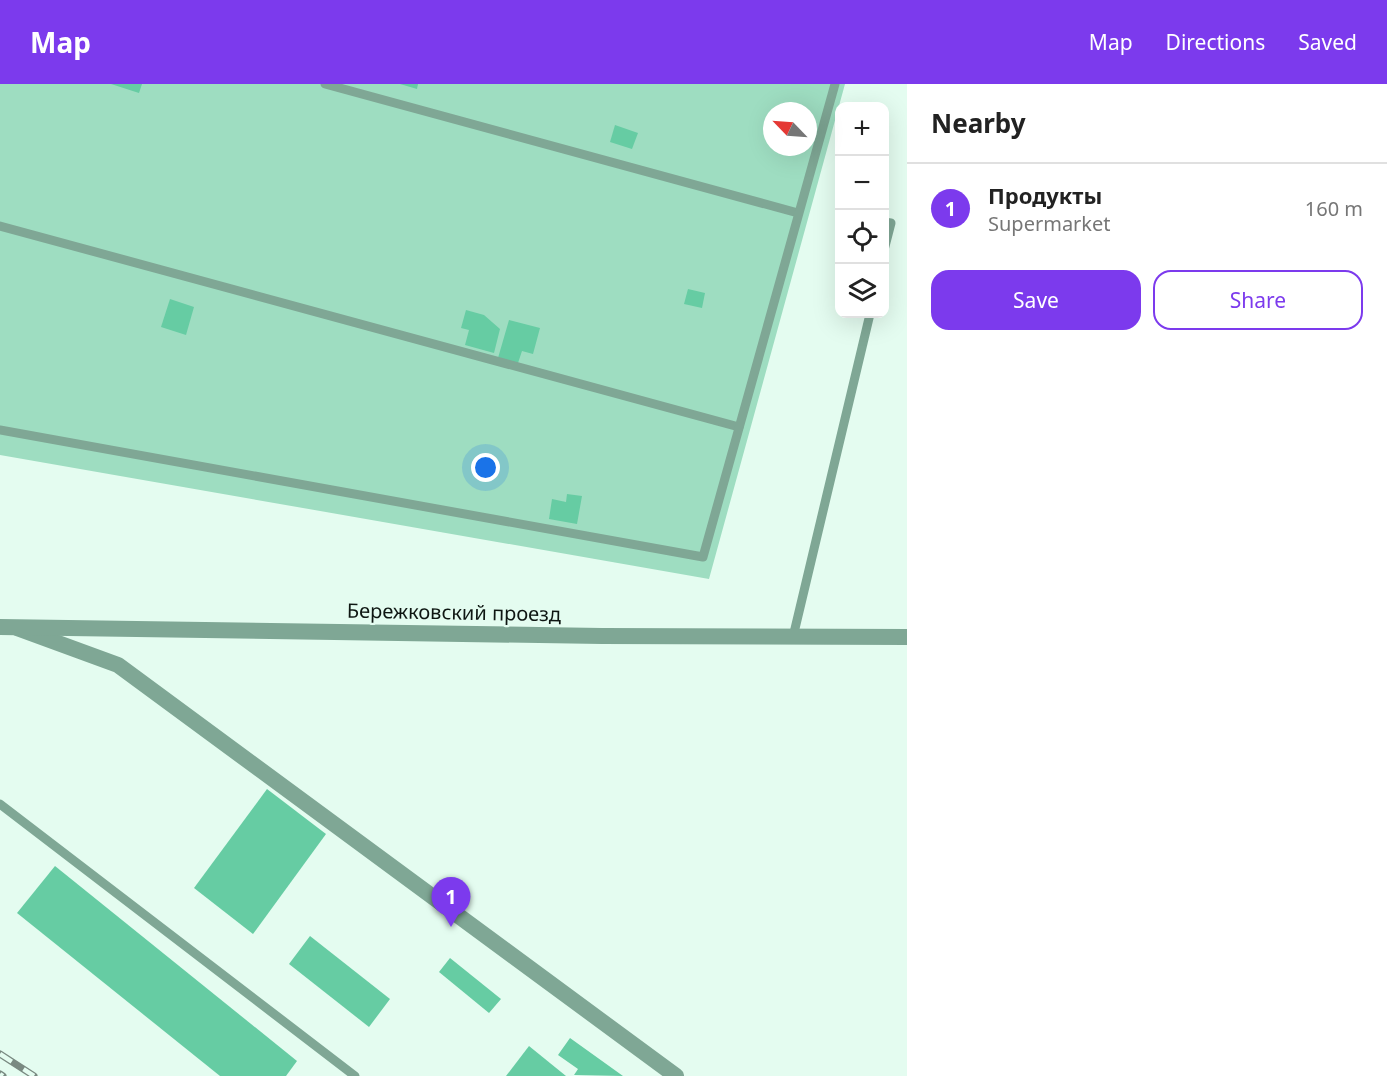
<!DOCTYPE html>
<meta charset="utf-8">
<style>
:root{--surface:#fff;--page:#f2f2f2;--text:#222;--muted:#767676;--line:#e0e0e0;--accent:#7c3aed}
body{margin:0;font-family:"Noto Sans",sans-serif;background:var(--page);color:var(--text)}
.controls{position:absolute;right:18px;top:18px;display:grid;overflow:hidden;border-radius:12px;box-shadow:0 6px 24px #0002}
.controls button{width:54px;height:54px;display:grid;place-items:center;padding:0;border:0;border-bottom:2px solid var(--line);background:var(--surface);color:var(--text);font:30px sans-serif}
.compass{position:absolute;left:763px;top:18px;width:54px;height:54px;border-radius:50%;background:var(--surface);box-shadow:0 6px 24px #0002;rotate:295deg}
.you{position:absolute;left:486px;top:384px;width:21px;height:21px;margin:-15px;border:4px solid #fff;border-radius:50%;background:#1a73e8;box-shadow:0 0 0 9px #1a73e833}
.badge{display:grid;place-items:center;width:39px;height:39px;border-radius:50%;background:var(--accent);color:#fff;font-size:20px;font-weight:700}
.pin{position:absolute;translate:-50% -50px;filter:drop-shadow(0 2px 3px #0008)}
.pin::after{content:'';position:absolute;top:32px;width:21px;height:18px;background:inherit;clip-path:polygon(0 0,100% 0,50% 100%)}
.list{margin:0;padding:0;list-style:none}
h2{display:flex;justify-content:space-between;align-items:center;height:78px;margin:0;padding:0 24px;font-size:26px}
h2 small{font-size:20px;font-weight:400;color:var(--muted)}
.list li{display:grid;grid-template-columns:39px 1fr auto;gap:18px;align-items:center;box-sizing:border-box;height:90px;padding:0 24px;border-top:2px solid var(--line)}
.list b{display:block;font-size:22px;white-space:nowrap}
.list p{margin:0;font-size:20px;white-space:nowrap;color:var(--muted)}
.list em{font-size:20px;font-style:normal;color:var(--muted)}
.actions{display:flex;gap:12px;padding:18px 24px}
.actions a{flex:1;padding:14px 0;border:2px solid var(--accent);border-radius:18px;text-align:center;font-size:21px;color:var(--accent)}
.actions .main{background:var(--accent);color:#fff}
.icon{flex:none;width:33px;height:33px;fill:none;stroke:currentColor;stroke-width:2;stroke-linecap:round;stroke-linejoin:round}
.map{position:relative;flex:none;width:907px;height:992px;overflow:hidden}
header{display:flex;align-items:center;gap:36px;box-sizing:border-box;height:84px;padding:0 30px;background:var(--accent);color:#fff}
header strong{font-size:28px}
nav{display:flex;gap:33px;margin-inline-start:auto;font-size:21px}
main{display:flex}
aside{flex:1;background:var(--surface)}
.map>svg:first-child{display:block}
.green{fill:#9eddc1;fill-rule:evenodd}
.building{fill:#66cca3}
.lines{fill:none;stroke-linecap:round;stroke-linejoin:round}
.service{stroke:#7fa795;stroke-width:9}
.minor{stroke:#7fa795;stroke-width:16}
.tertiary{stroke:#7fa795;stroke-width:16}
.rail-casing{stroke:#798981;stroke-width:7}
.rail{stroke:#e4fcf0;stroke-width:4.5;stroke-dasharray:14;stroke-linecap:butt}
.labels{text-anchor:middle;dominant-baseline:central;stroke-width:4.5;stroke-linejoin:round;paint-order:stroke}
.street-label{font-size:20px;fill:#0e1612;stroke:#e4fcf0}
</style>
<header>
<strong>Map</strong>
<nav><a>Map</a><a>Directions</a><a>Saved</a></nav>
</header>
<main>
<div class="map">
<svg width="907" height="992" viewBox="0 0 907 992">
<rect width="100%" height="100%" fill="#e4fcf0"/>
<path class="green" d="M0 0H845L709 495 0 371ZM772 27H808V63H772Z"/>
<g class="building">
<path d="M111 0H142L139 9Z"/>
<path d="M400 0H418L417 5Z"/>
<path d="M615 41 638 49 632 65 610 58Z"/>
<path d="M688 205 705 209 702 224 684 220Z"/>
<path d="M170 215 194 223 186 251 161 243Z"/>
<path d="M466 226 484 231 500 245 494 269 465 261 469 246 461 244Z"/>
<path d="M509 236 540 244 533 270 522 267 518 279 498 274Z"/>
<path d="M567 410 582 412 577 440 549 435 552 415 566 418Z"/>
<path d="M267 705 326 750 253 850 194 804Z"/>
<path d="M55 782 297 977 286 992H220L17 829Z"/>
<path d="M310 852 390 915 369 943 289 880Z"/>
<path d="M450 874 501 915 489 929 439 888Z"/>
<path d="M570 954 623 992 574 991 578 985 558 971Z"/>
<path d="M529 962 566 992H506Z"/>
</g>
<g class="lines">
<g class="service">
<path d="M325 0 798 129"/>
<path d="M884 138 891 139 884 166"/>
<path d="M0 142 739 343"/>
<path d="M0 346 703 473 835 0"/>
<path d="M793 553 870 230"/>
<path d="M0 720 355 992"/>
</g>
<path class="minor" d="M17 544 118 581 676 992"/>
<path class="tertiary" d="M0 543 602 552 907 553"/>
<g class="rail-casing">
<g id="rail">
<path d="M0 970 34 992"/>
<path d="M0 990 3 992"/>
</g>
</g>
<use href="#rail" class="rail"/>
</g>
<g class="labels">
<g class="street-label">
<text transform="translate(454 528) rotate(1)">Бережковский проезд</text>
</g>
</g>
</svg>
<div class="controls">
<button>+</button>
<button>−</button>
<button><svg class="icon" aria-label="locate" viewBox="0 0 24 24"><circle cx="12" cy="12" r="6"/><path d="M12 2v4M12 18v4M2 12h4M18 12h4"/></svg></button>
<button><svg class="icon" aria-label="layers" viewBox="0 0 24 24"><path d="M12 4l9 5-9 5-9-5zM3 14l9 5 9-5"/></svg></button>
</div>
<svg class="compass" viewBox="-18 -18 36 36"><path d="M0-13l5 13h-10z" fill="#e53935"/><path d="M0 13l5-13h-10z" fill="#767676"/></svg>
<div class="you"></div>
<div class="pin badge" style="left:451px;top:843px">1</div>
</div>
<aside>
<h2>Nearby<small></small></h2>
<ul class="list">
<li><span class="badge">1</span><div><b>Продукты</b><p>Supermarket</p></div><em>160 m</em></li>
</ul>
<div class="actions"><a class="main">Save</a><a>Share</a></div>
</aside>
</main>
